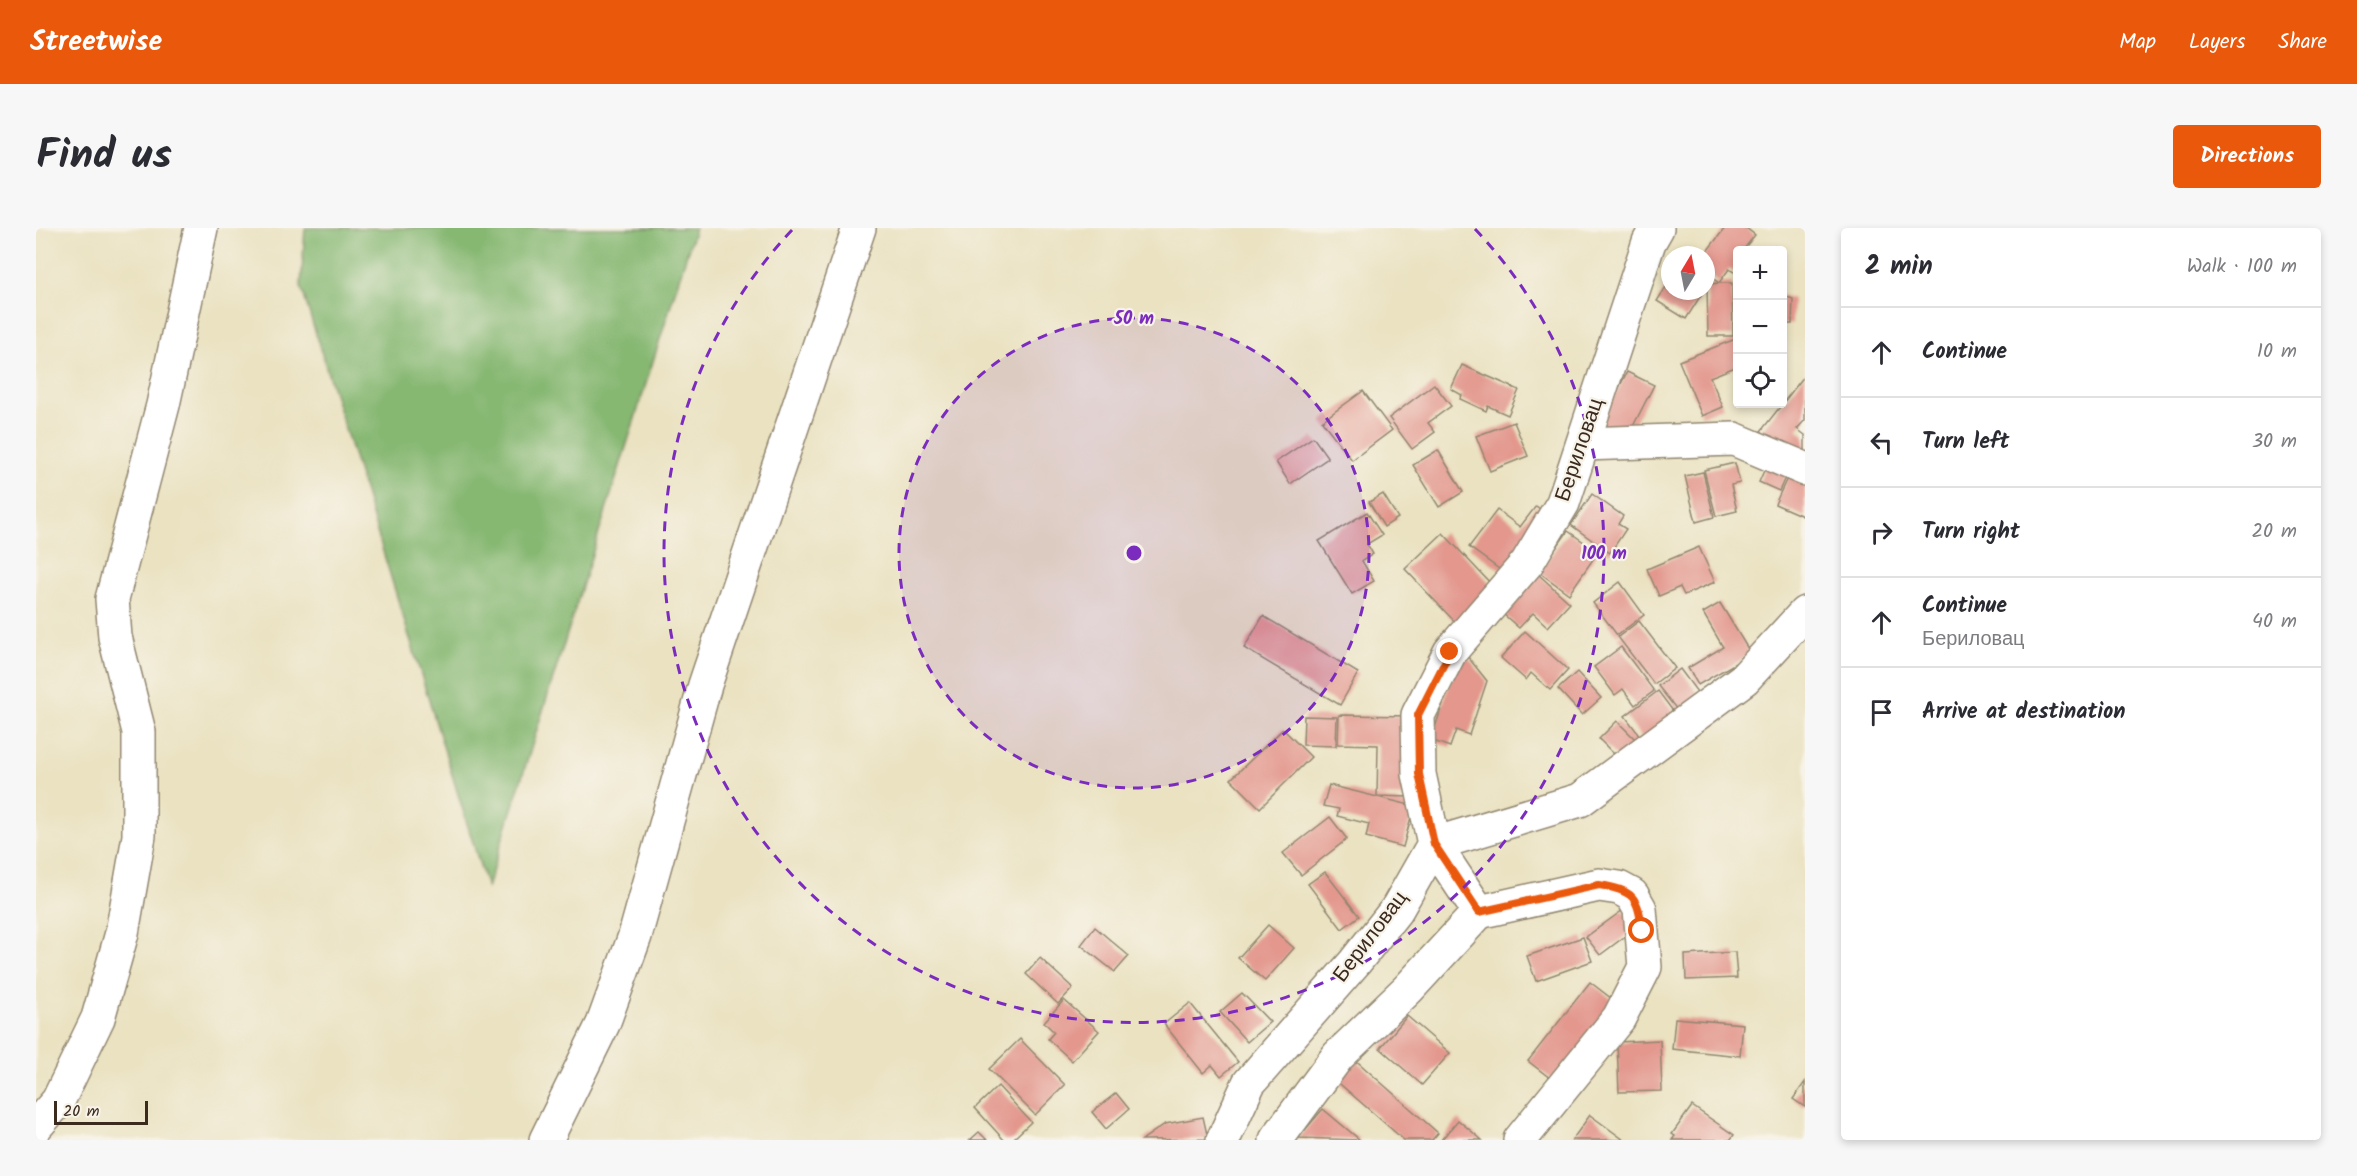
<!DOCTYPE html>
<meta charset="utf-8">
<style>
:root{--surface:#fff;--page:#f7f7f7;--text:#2b2b33;--muted:#7c7c81;--line:#e1e1e2;--accent:#ea580c}
body{margin:0;font-family:Kalam,sans-serif;background:var(--page);color:var(--text)}
.controls{position:absolute;right:18px;top:18px;display:grid;overflow:hidden;border-radius:6px;box-shadow:0 3px 9px #0003}
.controls button{width:54px;height:54px;display:grid;place-items:center;padding:0;border:0;border-bottom:2px solid var(--line);background:var(--surface);color:var(--text);font:30px sans-serif}
.compass{position:absolute;left:1625px;top:18px;width:54px;height:54px;border-radius:50%;background:var(--surface);box-shadow:0 3px 9px #0003;rotate:10deg}
.scale{position:absolute;left:18px;bottom:15px;width:94px;box-sizing:border-box;padding-left:6px;border:3px solid #3b2a1e;border-top:0;font-size:16px;line-height:21px;white-space:nowrap;color:#3b2a1e;-webkit-text-stroke:4px #f7f3e8;paint-order:stroke}
.stop{position:absolute;width:18px;height:18px;margin:-14px;border:4px solid #ea580c;border-radius:50%;background:#fff}
.stop.end{background:#ea580c;border-color:#fff;box-shadow:0 2px 6px #0008}
.list{margin:0;padding:0;list-style:none}
h2{display:flex;justify-content:space-between;align-items:center;height:78px;margin:0;padding:0 24px;font-size:26px}
h2 small{font-size:20px;font-weight:400;color:var(--muted)}
.list li{display:grid;grid-template-columns:39px 1fr auto;gap:18px;align-items:center;box-sizing:border-box;height:90px;padding:0 24px;border-top:2px solid var(--line)}
.list b{display:block;font-size:22px;white-space:nowrap}
.list p{margin:0;font-size:20px;white-space:nowrap;color:var(--muted)}
.list em{font-size:20px;font-style:normal;color:var(--muted)}
.icon{flex:none;width:33px;height:33px;fill:none;stroke:currentColor;stroke-width:2;stroke-linecap:round;stroke-linejoin:round}
.map{position:relative;flex:none;width:1769px;height:912px;overflow:hidden;border-radius:6px}
header{display:flex;align-items:center;gap:36px;box-sizing:border-box;height:84px;padding:0 30px;background:var(--accent);color:#fff}
header strong{font-size:28px}
nav{display:flex;gap:33px;margin-inline-start:auto;font-size:21px}
.intro{display:flex;align-items:center;justify-content:space-between;box-sizing:border-box;height:144px;padding:0 36px}
h1{margin:0;font-size:42px}
.button{padding:15px 27px;border-radius:6px;background:var(--accent);color:#fff;font-size:21px;font-weight:700}
main{display:flex;gap:36px;padding:0 36px}
aside{flex:1;background:var(--surface);border-radius:6px;box-shadow:0 3px 9px #0003}
.map>svg:first-child{display:block}
.forest{fill:#86b872;stroke:#607148;stroke-width:1.5}
.building{fill:#e3978d}
.lines{fill:none;stroke-linecap:round;stroke-linejoin:round}
.minor-casing{stroke:#928670;stroke-width:36}
.minor{stroke:#fff;stroke-width:33}
.route{stroke:#ea580c;stroke-width:8}
.ring{fill:none;stroke:#7b2cbf;stroke-width:3;stroke-dasharray:10 8}
.labels{text-anchor:middle;dominant-baseline:central;stroke-width:4.5;stroke-linejoin:round;paint-order:stroke}
.street-label{font-size:21px;fill:#3b2a1e;stroke:#f7f3e8}
.centre{fill:#7b2cbf;stroke:#f7f3e8;stroke-width:3}
.ring-label{font-size:18px;text-anchor:middle;font-weight:bold;fill:#7b2cbf;stroke:#f7f3e8;stroke-width:4.5;stroke-linejoin:round;paint-order:stroke}
</style>
<header>
<strong>Streetwise</strong>
<nav><a>Map</a><a>Layers</a><a>Share</a></nav>
</header>
<div class="intro"><h1>Find us</h1><a class="button">Directions</a></div>
<main>
<div class="map">
<svg width="1769" height="912" viewBox="0 0 1769 912">
<rect width="100%" height="100%" fill="#f7f3e8"/>
<filter id="ink" filterUnits="userSpaceOnUse"><feTurbulence type="fractalNoise" baseFrequency=".0167" numOctaves="2"/><feDisplacementMap in="SourceGraphic" scale="12" xChannelSelector="R" yChannelSelector="G"/><feConvolveMatrix kernelMatrix="1 2 1 2 8 2 1 2 1" color-interpolation-filters="sRGB"/></filter>
<filter id="wash" filterUnits="userSpaceOnUse"><feTurbulence type="fractalNoise" baseFrequency=".008" numOctaves="4" result="noise"/><feDisplacementMap in="SourceGraphic" scale="24" xChannelSelector="R" yChannelSelector="G"/><feGaussianBlur stdDeviation="1.35" result="paint"/><feColorMatrix in="noise" values="0 0 0 0 0 0 0 0 0 0 0 0 0 0 0 0 0 1.4 0 .05"/><feComposite in="paint" operator="in"/></filter>
<g filter="url(#wash)">
<rect width="100%" height="100%" fill="#eae2c1"/>
<path class="forest" d="M269 0H659L451 660 265 58Z"/>
<g id="blocks">
<g class="building">
<path d="M1689 0H1710L1719 7 1707 22H1702V43L1700 45 1693 41 1683 55 1670 45 1668 27Z"/>
<path d="M1634 53V63H1658L1665 67 1650 91 1621 73Z"/>
<path d="M1686 55H1696L1697 108H1672L1671 56Z"/>
<path d="M1746 67 1757 71 1756 96H1746Z"/>
<path d="M1702 110V138L1674 149 1687 179 1666 188 1643 133Z"/>
<path d="M1426 137 1483 162 1472 187 1452 178 1450 183 1424 171 1426 167 1415 161Z"/>
<path d="M1591 144 1618 157 1591 210 1564 197Z"/>
<path d="M1769 147V192L1761 201 1769 207V236L1725 203Z"/>
<path d="M1398 156 1415 178 1392 195 1399 204 1376 221 1353 190Z"/>
<path d="M1327 163 1356 202 1316 232 1286 193Z"/>
<path d="M1478 194 1492 228 1454 243 1440 208Z"/>
<path d="M1277 209 1292 230 1254 256 1240 234Z"/>
<path d="M1402 222 1427 264 1403 279 1377 237Z"/>
<path d="M1699 235 1704 255 1695 257 1701 283 1680 288 1668 242Z"/>
<path d="M1731 236 1751 245 1743 263 1723 254Z"/>
<path d="M1667 244 1678 289 1660 294 1649 248Z"/>
<path d="M1753 246 1769 254V289L1739 276Z"/>
<path d="M1347 266 1362 290 1348 299 1333 274Z"/>
<path d="M1556 266 1587 288 1582 296 1590 301 1574 325 1535 297Z"/>
<path d="M1500 278 1516 290 1474 349 1433 319 1461 282 1484 299Z"/>
<path d="M1331 284 1346 307 1331 316 1337 326 1326 333 1338 353 1316 366 1283 313Z"/>
<path d="M1532 303 1562 324 1533 366 1503 344Z"/>
<path d="M1407 305 1457 358 1419 394 1369 341Z"/>
<path d="M1663 319 1679 354 1648 367 1644 359 1623 368 1611 341Z"/>
<path d="M1502 346 1534 375 1512 399 1497 385 1483 400 1466 385Z"/>
<path d="M1584 354 1608 387 1581 407 1557 375Z"/>
<path d="M1684 375 1715 426 1662 457 1652 440 1687 419 1667 385Z"/>
<path d="M1227 388 1322 445 1304 477 1208 420Z"/>
<path d="M1603 393 1639 440 1618 456 1582 409Z"/>
<path d="M1489 403 1532 442 1514 462 1495 445 1490 452 1465 430Z"/>
<path d="M1585 419 1618 463 1599 477 1587 461 1579 467 1558 439Z"/>
<path d="M1428 424 1451 453 1433 507 1420 502 1414 519 1395 512 1418 442Z"/>
<path d="M1644 441 1667 472 1646 488 1622 458Z"/>
<path d="M1541 444 1565 470 1546 487 1522 461Z"/>
<path d="M1622 463 1643 491 1610 516 1589 488Z"/>
<path d="M1303 487 1376 488 1373 569 1341 568 1342 517 1302 516Z"/>
<path d="M1268 488 1301 489 1300 518 1267 517Z"/>
<path d="M1581 493 1606 518 1588 536 1563 511Z"/>
<path d="M1247 501 1275 529 1224 580 1195 551Z"/>
<path d="M1293 557 1378 578 1367 619 1330 609 1333 596 1301 588 1303 581 1287 578Z"/>
<path d="M1294 589 1311 611 1265 647 1247 625Z"/>
<path d="M1289 644 1323 688 1306 701 1272 656Z"/>
<path d="M1587 682 1600 700 1564 727 1550 709Z"/>
<path d="M1232 697 1258 720 1229 753 1202 730Z"/>
<path d="M1059 699 1093 728 1079 744 1045 717Z"/>
<path d="M1547 709 1556 733 1500 753 1491 728Z"/>
<path d="M1699 724 1701 750 1650 752 1649 727Z"/>
<path d="M1004 730 1037 760 1022 776 990 746Z"/>
<path d="M1554 754 1585 778 1523 857 1492 833Z"/>
<path d="M1206 765 1234 794 1211 814 1184 784Z"/>
<path d="M1028 772 1063 803 1036 833 1012 811 1018 804 1008 794Z"/>
<path d="M1154 775 1202 834 1185 848 1176 837 1167 845 1128 796Z"/>
<path d="M1371 788 1414 825 1386 857 1344 820Z"/>
<path d="M1639 790 1707 796 1704 828 1636 821Z"/>
<path d="M984 811 1029 857 999 887 953 841Z"/>
<path d="M1624 812 1626 863 1583 864 1581 814Z"/>
<path d="M1315 828 1402 905 1396 912H1368L1297 850Z"/>
<path d="M1769 854V879L1757 871Z"/>
<path d="M962 858 995 894 976 912H968L939 880Z"/>
<path d="M1080 865 1093 881 1070 901 1056 884Z"/>
<path d="M1656 878 1698 907 1694 912H1636L1639 908 1636 906Z"/>
<path d="M1287 881 1324 912 1262 910Z"/>
<path d="M1554 887 1588 912H1536Z"/>
<path d="M1167 889 1172 911 1106 912 1129 896Z"/>
<path d="M1422 892 1446 912H1405Z"/>
<path d="M943 904 951 912H934Z"/>
</g>
</g>
</g>
<g filter="url(#ink)">
<use href="#blocks" fill-opacity="0" stroke="#928670" stroke-width="1.5"/>
<g class="lines">
<g class="minor-casing">
<g id="minor">
<path d="M1547 216 1698 211 1769 241"/>
<path d="M1443 684 1563 657 1583 660 1596 667 1604 681 1609 739 1583 790 1484 912"/>
<path d="M0 898 22 873 62 790 86 705 103 608V504L79 409 76 371 127 177 165 0"/>
<path d="M510 912 567 796 599 708 669 457 823 0"/>
<path d="M1187 912 1213 855 1319 734 1361 681 1398 616 1383 546 1382 487 1414 424 1491 335 1527 275 1613 14 1621 0"/>
<path d="M1240 912 1302 828 1372 761 1443 684 1398 616 1544 572 1708 451 1769 385"/>
</g>
</g>
<use href="#minor" class="minor"/>
</g>
</g>
<g class="lines" filter="url(#ink)">
<path class="route" d="M1414 424 1382 487 1383 546 1398 616 1443 684 1563 657C1597 662 1603 669 1606 703"/>
</g>
<circle cx="1098" cy="325" r="235" fill="#7b2cbf" fill-opacity=".12"/>
<g class="ring">
<circle cx="1098" cy="325" r="235"/>
<path d="M1439 1A470 470 0 1 1 757 1"/>
</g>
<g class="labels">
<g class="street-label">
<text transform="translate(1544 222) rotate(-71)">Бериловац</text>
<text transform="translate(1335 709) rotate(-53)">Бериловац</text>
</g>
</g>
<circle cx="1098" cy="325" r="9" class="centre"/>
<g class="ring-label">
<text x="1098" y="96">50 m</text>
<text x="1568" y="331">100 m</text>
</g>
</svg>
<div class="controls">
<button>+</button>
<button>−</button>
<button><svg class="icon" aria-label="locate" viewBox="0 0 24 24"><circle cx="12" cy="12" r="6"/><path d="M12 2v4M12 18v4M2 12h4M18 12h4"/></svg></button>
</div>
<svg class="compass" viewBox="-18 -18 36 36"><path d="M0-13l5 13h-10z" fill="#e53935"/><path d="M0 13l5-13h-10z" fill="#7c7c81"/></svg>
<div class="scale">20 m</div>
<div class="stop" style="left:1606px;top:703px"></div>
<div class="stop end" style="left:1414px;top:424px"></div>
</div>
<aside>
<h2>2 min<small>Walk · 100 m</small></h2>
<ul class="list">
<li><svg class="icon" aria-label="ahead" viewBox="0 0 24 24"><path d="M12 20V5M6 11l6-6 6 6"/></svg><div><b>Continue</b></div><em>10 m</em></li>
<li><svg class="icon" aria-label="left" viewBox="0 0 24 24"><path d="M17 20v-9H6M10 6l-5 5 5 5"/></svg><div><b>Turn left</b></div><em>30 m</em></li>
<li><svg class="icon" aria-label="right" viewBox="0 0 24 24"><path d="M7 20v-9h11M14 6l5 5-5 5"/></svg><div><b>Turn right</b></div><em>20 m</em></li>
<li><svg class="icon" aria-label="ahead" viewBox="0 0 24 24"><path d="M12 20V5M6 11l6-6 6 6"/></svg><div><b>Continue</b><p>Бериловац</p></div><em>40 m</em></li>
<li><svg class="icon" aria-label="arrive" viewBox="0 0 24 24"><path d="M6 21V4h12l-3 4 3 4H6"/></svg><div><b>Arrive at destination</b></div></li>
</ul>
</aside>
</main>
